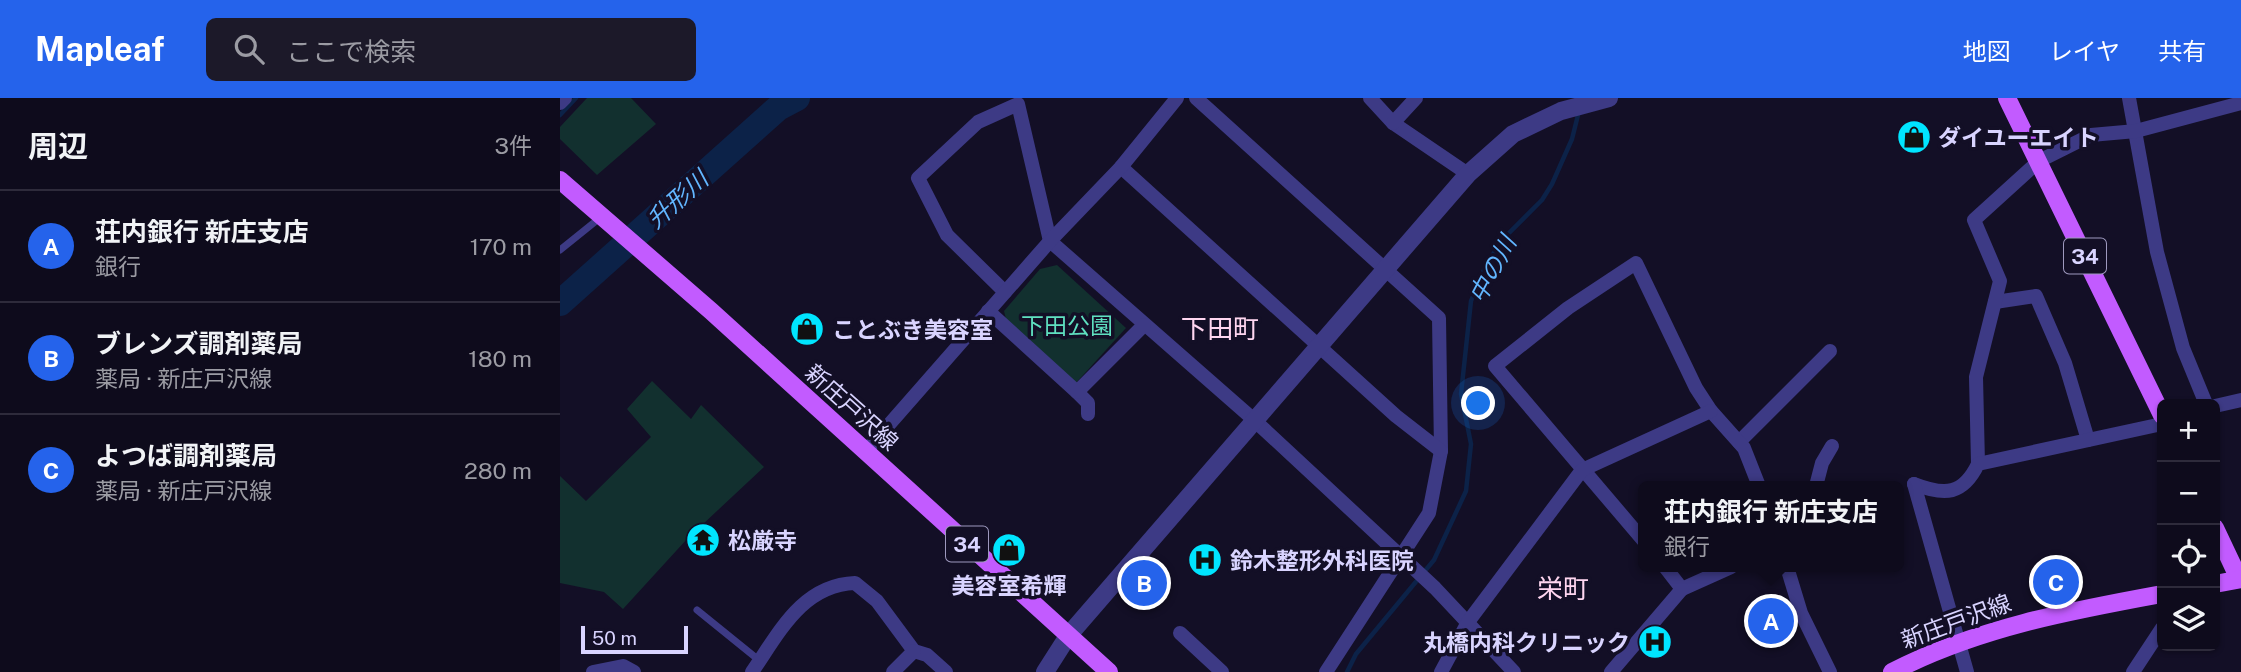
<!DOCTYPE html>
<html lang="ja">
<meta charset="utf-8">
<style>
:root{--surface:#0e0b1c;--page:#1c1929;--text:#f1f3f6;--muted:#9b9ba3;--line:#2e2b3b;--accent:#2563eb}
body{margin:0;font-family:"Public Sans","Noto Sans JP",sans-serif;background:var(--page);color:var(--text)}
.controls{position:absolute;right:21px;bottom:21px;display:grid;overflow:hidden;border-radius:10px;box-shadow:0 2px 5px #0004}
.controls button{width:63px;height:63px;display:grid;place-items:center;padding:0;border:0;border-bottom:2px solid var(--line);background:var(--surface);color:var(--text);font:35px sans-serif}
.scale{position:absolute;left:21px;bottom:18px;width:107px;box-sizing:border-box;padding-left:7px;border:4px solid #d9d4ff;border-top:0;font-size:19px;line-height:24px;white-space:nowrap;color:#d9d4ff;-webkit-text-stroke:5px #130f26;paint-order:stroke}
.you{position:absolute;left:919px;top:306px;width:24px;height:24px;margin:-18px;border:5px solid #fff;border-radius:50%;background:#1a73e8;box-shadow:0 0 0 10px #1a73e833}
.badge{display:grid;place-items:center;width:46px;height:46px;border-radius:50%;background:var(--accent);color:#fff;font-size:23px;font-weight:700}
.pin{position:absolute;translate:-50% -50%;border:4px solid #fff;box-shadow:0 2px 7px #0006}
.popup{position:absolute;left:1078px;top:383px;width:266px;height:91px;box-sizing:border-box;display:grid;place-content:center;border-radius:10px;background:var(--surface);filter:drop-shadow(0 2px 5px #0005);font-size:23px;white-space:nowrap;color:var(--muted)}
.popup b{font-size:26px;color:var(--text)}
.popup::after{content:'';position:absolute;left:50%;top:100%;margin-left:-14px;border:14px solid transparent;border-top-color:var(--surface)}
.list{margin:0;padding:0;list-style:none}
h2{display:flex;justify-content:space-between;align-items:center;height:91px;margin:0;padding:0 28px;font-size:30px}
h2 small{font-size:23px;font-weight:400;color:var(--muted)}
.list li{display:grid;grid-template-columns:46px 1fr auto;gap:21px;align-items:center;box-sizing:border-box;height:112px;padding:0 28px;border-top:2px solid var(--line)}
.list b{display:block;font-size:26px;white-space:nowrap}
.list p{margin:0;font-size:23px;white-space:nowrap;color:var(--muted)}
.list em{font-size:23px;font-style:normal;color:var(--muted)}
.icon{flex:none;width:38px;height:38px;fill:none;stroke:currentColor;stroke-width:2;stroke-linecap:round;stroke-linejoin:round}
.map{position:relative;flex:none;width:1681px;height:574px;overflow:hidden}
header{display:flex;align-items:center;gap:42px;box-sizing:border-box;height:98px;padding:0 35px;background:var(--accent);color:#fff}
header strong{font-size:33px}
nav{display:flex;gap:38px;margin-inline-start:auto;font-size:24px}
.search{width:490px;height:63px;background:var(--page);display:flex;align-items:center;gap:18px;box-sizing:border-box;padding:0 24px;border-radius:10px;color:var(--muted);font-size:26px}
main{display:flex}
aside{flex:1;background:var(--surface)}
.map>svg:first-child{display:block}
.green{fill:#12302f}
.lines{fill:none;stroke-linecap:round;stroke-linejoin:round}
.stream{stroke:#0c2248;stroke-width:4.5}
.river{stroke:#0c2248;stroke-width:26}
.service{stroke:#3d3a85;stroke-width:7}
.minor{stroke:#3d3a85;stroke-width:14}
.tertiary{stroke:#3d3a85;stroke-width:18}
.primary{stroke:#c25bff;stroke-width:18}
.labels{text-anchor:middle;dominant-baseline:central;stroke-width:7;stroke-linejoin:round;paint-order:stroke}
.shield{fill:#130f26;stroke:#9e99be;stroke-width:2}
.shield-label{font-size:21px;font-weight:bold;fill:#d9d4ff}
.poi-label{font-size:23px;font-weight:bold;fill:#d9d4ff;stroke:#130f26;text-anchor:start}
.park-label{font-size:23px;fill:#5fe0c0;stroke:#130f26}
.street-label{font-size:23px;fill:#d9d4ff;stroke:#130f26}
.water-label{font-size:24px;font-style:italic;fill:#62b6ff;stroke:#130f26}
.quarter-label{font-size:26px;fill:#ffd6f0;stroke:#130f26}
</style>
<header>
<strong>Mapleaf</strong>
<div class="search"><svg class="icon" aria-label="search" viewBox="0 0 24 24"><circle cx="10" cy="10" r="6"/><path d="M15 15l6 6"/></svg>ここで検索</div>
<nav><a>地図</a><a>レイヤ</a><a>共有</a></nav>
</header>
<main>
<aside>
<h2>周辺<small>3件</small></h2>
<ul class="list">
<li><span class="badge">A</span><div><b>荘内銀行 新庄支店</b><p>銀行</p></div><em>170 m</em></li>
<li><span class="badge">B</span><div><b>ブレンズ調剤薬局</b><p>薬局 · 新庄戸沢線</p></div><em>180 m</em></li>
<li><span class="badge">C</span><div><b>よつば調剤薬局</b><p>薬局 · 新庄戸沢線</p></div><em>280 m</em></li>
</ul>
</aside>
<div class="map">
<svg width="1681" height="574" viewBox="0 0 1681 574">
<rect width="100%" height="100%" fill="#130f26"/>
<g class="green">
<path d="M27 0H71L96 26 37 77 0 41V29Z"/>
<path d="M497 167 566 230 515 286 447 225 444 213 480 171Z"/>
<path d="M92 283 131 321 141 307 204 369 127 441 63 511 44 494 0 485V378L26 403 91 339 67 311Z"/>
</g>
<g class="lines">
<g class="stream">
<path d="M0 17 16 0"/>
<path d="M787 574 796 556 874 462 906 393 911 346 901 296 911 203 926 167 943 141 982 102 992 86 1012 41 1019 13"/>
</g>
<path class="river" d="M0 205 218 10 237 0"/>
<g class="service">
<path d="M0 152 41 119"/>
<path d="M137 512 200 563"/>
</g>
<g class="minor">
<path d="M636 0 879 220 881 353 869 415 766 574"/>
<path d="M810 0 833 25 908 76"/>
<path d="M1569 0 1597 154 1623 250 1646 306"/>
<path d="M0 5 5 0"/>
<path d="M833 25 856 0"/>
<path d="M561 69 836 318 881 353"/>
<path d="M445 194 387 137 358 80 418 24 458 6 490 143 693 321 875 490 954 574"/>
<path d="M1435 204 1476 198 1505 265 1528 342"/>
<path d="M428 213 517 294 528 305V316"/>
<path d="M517 294 584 227"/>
<path d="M1655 308 1681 302"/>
<path d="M1179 344 1270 253"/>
<path d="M305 354 490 143 561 69 617 0"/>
<path d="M1418 366 1416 279 1440 183 1414 122 1479 63 1531 37 1576 33 1681 5"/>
<path d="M1354 386C1385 398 1403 397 1418 366L1602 326"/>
<path d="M1354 386 1407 574"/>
<path d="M1256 388 1262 365 1272 348"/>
<path d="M1083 442 935 268 1008 210 1076 165 1136 290 1151 313 1184 350 1199 388"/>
<path d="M1227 469 1241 515 1270 574"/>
<path d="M1122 491 1171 469"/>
<path d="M620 535 662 574"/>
<path d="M33 574 63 568 74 574"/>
<path d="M192 574C219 535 242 487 295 485L317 503 354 553 367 557 386 574"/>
<path d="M333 574 354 553"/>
<path d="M881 574 908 524 1022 372 1151 313"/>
<path d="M1051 574 1122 491 1105 469"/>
<path d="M1573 574 1602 530"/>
</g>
<path class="tertiary" d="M485 574 508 538 908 76 953 36 1001 13 1049 0"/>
<g class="primary">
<path d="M1447 0 1602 317"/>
<path d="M0 82 151 213 549 574"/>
<path d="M1655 430 1679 481"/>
<path d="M1655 486 1681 481"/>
<path d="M1332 574C1417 530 1509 513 1602 496"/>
</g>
</g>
<defs>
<g id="shop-disc" transform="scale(1.75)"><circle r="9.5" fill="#00e5ff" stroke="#130f26"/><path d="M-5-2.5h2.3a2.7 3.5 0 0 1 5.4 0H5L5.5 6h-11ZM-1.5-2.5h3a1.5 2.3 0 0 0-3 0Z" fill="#111"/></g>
<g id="temple-disc" transform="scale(1.75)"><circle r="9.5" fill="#00e5ff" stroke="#130f26"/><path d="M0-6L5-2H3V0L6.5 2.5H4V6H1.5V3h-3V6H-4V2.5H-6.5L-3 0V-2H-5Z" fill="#111"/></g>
<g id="hospital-disc" transform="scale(1.75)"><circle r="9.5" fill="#00e5ff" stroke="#130f26"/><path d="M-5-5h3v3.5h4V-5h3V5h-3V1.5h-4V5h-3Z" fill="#111"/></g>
</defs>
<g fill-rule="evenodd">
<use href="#shop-disc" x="1354" y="39"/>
<use href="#shop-disc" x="247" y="231"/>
<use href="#temple-disc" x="143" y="442"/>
<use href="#shop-disc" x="449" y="452"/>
<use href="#hospital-disc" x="645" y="462"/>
<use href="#hospital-disc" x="1095" y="544"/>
</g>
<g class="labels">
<g class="shield">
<rect x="1504" y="140.5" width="42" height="35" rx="5"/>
<rect x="386" y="428.5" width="42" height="35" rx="5"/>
</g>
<g class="shield-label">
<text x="1525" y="158">34</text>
<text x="407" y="446">34</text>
</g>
<g class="poi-label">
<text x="1378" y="39">ダイユーエイト</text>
<text x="272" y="231">ことぶき美容室</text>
<text x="168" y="442">松厳寺</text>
<text x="670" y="462">鈴木整形外科医院</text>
<text x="449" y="487" text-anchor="middle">美容室希輝</text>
<text x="1070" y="544" text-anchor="end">丸橋内科クリニック</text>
</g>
<g class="park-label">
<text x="507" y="227">下田公園</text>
</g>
<g class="street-label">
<text transform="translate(292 309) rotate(42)">新庄戸沢線</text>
<text transform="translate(1396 523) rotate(-20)">新庄戸沢線</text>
</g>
<g class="water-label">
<text transform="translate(117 101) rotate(-42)">升形川</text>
<text transform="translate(932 171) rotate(-62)">中の川</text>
</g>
<g class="quarter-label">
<text x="660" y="230">下田町</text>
<text x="1003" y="490">栄町</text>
</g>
</g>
</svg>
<div class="controls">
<button>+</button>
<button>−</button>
<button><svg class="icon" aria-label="locate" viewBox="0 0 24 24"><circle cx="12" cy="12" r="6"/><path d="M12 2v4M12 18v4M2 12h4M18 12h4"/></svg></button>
<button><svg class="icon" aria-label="layers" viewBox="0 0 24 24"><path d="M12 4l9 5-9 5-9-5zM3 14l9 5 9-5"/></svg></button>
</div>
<div class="scale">50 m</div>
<div class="you"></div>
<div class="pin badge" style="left:1211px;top:523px">A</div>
<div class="popup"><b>荘内銀行 新庄支店</b>銀行</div>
<div class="pin badge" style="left:584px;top:485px">B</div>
<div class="pin badge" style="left:1496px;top:484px">C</div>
</div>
</main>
